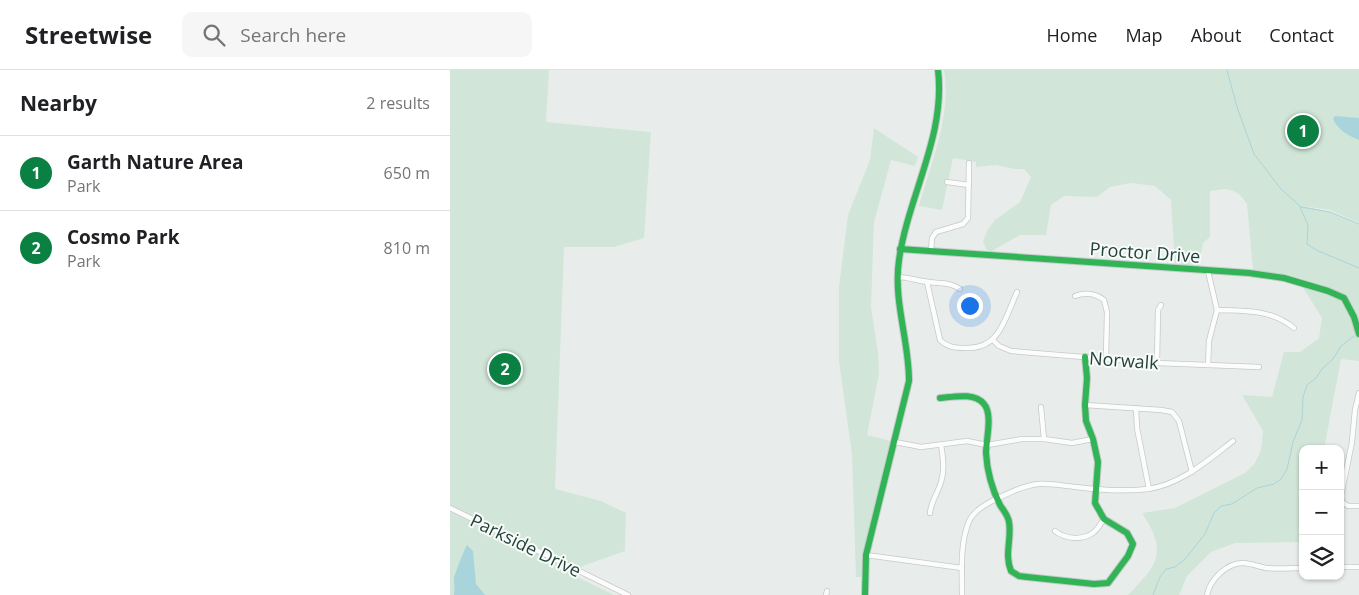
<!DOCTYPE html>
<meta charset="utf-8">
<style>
:root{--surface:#fff;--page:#f6f6f6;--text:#202124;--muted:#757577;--line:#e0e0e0;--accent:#0b8043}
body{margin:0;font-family:"Open Sans",sans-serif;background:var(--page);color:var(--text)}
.controls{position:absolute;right:15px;bottom:15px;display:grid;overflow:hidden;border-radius:10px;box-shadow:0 1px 4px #0004}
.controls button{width:45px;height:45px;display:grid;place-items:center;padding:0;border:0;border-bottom:1px solid var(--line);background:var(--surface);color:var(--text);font:25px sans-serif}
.you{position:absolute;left:519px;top:235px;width:18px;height:18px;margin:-12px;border:4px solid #fff;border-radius:50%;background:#1a73e8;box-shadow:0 0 0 8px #1a73e833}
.badge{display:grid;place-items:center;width:32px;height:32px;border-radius:50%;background:var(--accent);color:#fff;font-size:16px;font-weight:700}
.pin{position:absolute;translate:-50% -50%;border:2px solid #fff;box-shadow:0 1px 5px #0006}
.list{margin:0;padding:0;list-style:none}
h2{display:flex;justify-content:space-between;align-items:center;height:65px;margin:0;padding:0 20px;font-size:21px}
h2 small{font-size:16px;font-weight:400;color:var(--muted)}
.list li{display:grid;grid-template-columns:32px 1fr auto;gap:15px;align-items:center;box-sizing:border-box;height:75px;padding:0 20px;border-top:1px solid var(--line)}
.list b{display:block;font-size:19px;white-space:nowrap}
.list p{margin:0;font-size:16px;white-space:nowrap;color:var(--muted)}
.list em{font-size:16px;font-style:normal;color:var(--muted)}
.icon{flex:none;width:28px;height:28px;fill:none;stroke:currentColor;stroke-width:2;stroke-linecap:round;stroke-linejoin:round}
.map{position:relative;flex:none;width:909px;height:525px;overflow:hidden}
header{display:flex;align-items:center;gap:30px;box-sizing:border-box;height:70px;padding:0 25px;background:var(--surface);border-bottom:1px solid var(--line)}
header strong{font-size:24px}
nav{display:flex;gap:28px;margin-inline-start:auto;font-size:18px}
.search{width:350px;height:45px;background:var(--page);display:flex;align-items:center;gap:12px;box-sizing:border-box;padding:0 18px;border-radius:10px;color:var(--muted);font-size:19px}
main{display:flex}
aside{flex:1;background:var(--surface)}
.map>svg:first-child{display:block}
.green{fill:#d1e6d8}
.water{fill:#a9d4db}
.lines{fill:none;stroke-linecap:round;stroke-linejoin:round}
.stream{stroke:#a9d4db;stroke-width:1}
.street-casing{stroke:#c5cac8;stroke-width:6}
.fast-casing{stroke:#c3cbc8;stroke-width:8}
.street{stroke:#fcfcfc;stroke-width:4.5}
.fast{stroke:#30b455;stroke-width:6}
.labels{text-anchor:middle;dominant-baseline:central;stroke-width:4;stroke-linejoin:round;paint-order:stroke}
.street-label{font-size:18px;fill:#24423a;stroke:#f7fbf9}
</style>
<header>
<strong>Streetwise</strong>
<div class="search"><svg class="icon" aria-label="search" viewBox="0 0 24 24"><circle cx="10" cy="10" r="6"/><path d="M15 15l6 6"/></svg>Search here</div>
<nav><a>Home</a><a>Map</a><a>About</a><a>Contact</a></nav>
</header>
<main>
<aside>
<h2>Nearby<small>2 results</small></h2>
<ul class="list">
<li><span class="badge">1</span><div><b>Garth Nature Area</b><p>Park</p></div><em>650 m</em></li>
<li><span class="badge">2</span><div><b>Cosmo Park</b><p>Park</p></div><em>810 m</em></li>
</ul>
</aside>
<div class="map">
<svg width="909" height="525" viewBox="0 0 909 525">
<rect width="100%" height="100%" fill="#e8edeb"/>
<g class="green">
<path d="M0 0H99L96 52 201 62 194 168 164 177H114L105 419 151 431 176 443 175 481 133 496 125 506 164 525H0Z"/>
<path d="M494 0H909V153L880 140 852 136 880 142 909 154V257L894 228 832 205 803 200 797 134 790 125 784 121 775 119 760 121V167L753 173 748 198 725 196 721 130 705 116 681 113 660 117 647 127 614 126 601 135 596 165H570L540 182 536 179 533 171 538 159 545 150 570 132 581 107 574 99H564L546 95 526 97V92L503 88 492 140 469 136C481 94 502 43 494 0Z"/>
<path d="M424 58 468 87 465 96 441 90 424 152 421 237 428 283 429 303 417 365 441 371 415 476 411 507H406L402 385 389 291V217L398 145 420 90Z"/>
<path d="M852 216 886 227 894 234 902 251 909 271V291L891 289 874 379H853V472L785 473 761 482 737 506 729 525H678C708 494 718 483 692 443L725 438 795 403 805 393 811 380 813 361 792 325 822 327 834 282H850L869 268 872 248Z"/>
</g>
<g class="water">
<path d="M885 46 909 48V70C899 66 886 59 883 48Z"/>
<path d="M17 475 23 481 26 514 35 525H4C5 519 4 514 4 509 4 505 15 478 17 475Z"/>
</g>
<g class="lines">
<g class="stream">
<path d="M777 0 787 37 804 84 831 119 851 137 880 142 909 154"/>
<path d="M850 137 858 155 857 174 866 180 909 198"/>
<path d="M703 525 710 507 716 499 725 497 735 489 755 464 764 443 771 436 782 434 807 418 824 414 831 409 837 399 843 372 852 350 853 327 857 315 866 308 872 299 883 289 891 276 904 266"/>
</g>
<g class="street-casing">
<g id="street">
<path d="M497 112 519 115"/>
<path d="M481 181 482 168 486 162 513 154 518 148 519 93"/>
<path d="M447 207C459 207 467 211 479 212 490 214 500 212 510 219"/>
<path d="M477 212 490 270C497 277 505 278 515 278 550 280 555 248 567 222"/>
<path d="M625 226C636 222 645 223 654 230L657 242 656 288"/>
<path d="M767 240C796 241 820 239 844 258"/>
<path d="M543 270 549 276 561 281 707 293 809 297"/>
<path d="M707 293 708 240 711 235"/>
<path d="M758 295 759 271 767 240 758 201"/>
<path d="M909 323 905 340 902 372 891 426 892 432 898 436H909"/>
<path d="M635 335 711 340 722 342 729 351 742 402"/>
<path d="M591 337 594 369"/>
<path d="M686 338 687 358 699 419"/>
<path d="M445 372 471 377 517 371 537 375 572 369H594L622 373 643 369"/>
<path d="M0 438 178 525"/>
<path d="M480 443C481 431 488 423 491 412 495 400 493 387 491 375"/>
<path d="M605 461C615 469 633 471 644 462 648 459 651 453 654 449"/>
<path d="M416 485 512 498"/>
<path d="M890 497H909"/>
<path d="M376 525 377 521"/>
<path d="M512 525C512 503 510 478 517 457 520 444 531 437 542 431 557 424 572 416 588 414 600 413 614 416 626 417 650 420 674 422 698 419 731 414 757 391 783 371"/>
<path d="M757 525C760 510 776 493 793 493 801 493 809 497 817 498 828 499 841 498 853 498"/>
</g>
</g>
<g class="fast-casing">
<g id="fast">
<path d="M450 179 799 203 834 208 878 221 894 228 904 247 909 264"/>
<path d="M490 328C503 327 524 322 534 334 543 344 536 370 536 383 537 400 542 419 550 435 553 440 558 445 559 452 562 469 554 484 561 501L569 506 577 507 644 514 658 513 678 486 683 474 677 463 654 449 645 433 648 392 643 369 636 351 635 335 637 308 635 287"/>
<path d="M415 525 416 485 459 311C459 270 443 231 449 190 458 126 496 66 488 0"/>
</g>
</g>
<use href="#street" class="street"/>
<use href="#fast" class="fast"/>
</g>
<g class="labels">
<g class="street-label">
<text transform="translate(695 182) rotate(4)">Proctor Drive</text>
<text transform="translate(674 290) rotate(4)">Norwalk</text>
<text transform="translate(76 475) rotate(26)">Parkside Drive</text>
</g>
</g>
</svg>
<div class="controls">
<button>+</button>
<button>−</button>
<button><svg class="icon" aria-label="layers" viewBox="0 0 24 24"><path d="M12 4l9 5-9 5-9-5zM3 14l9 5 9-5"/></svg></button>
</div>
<div class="you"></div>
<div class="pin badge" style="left:853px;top:61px">1</div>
<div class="pin badge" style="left:55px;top:299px">2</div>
</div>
</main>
